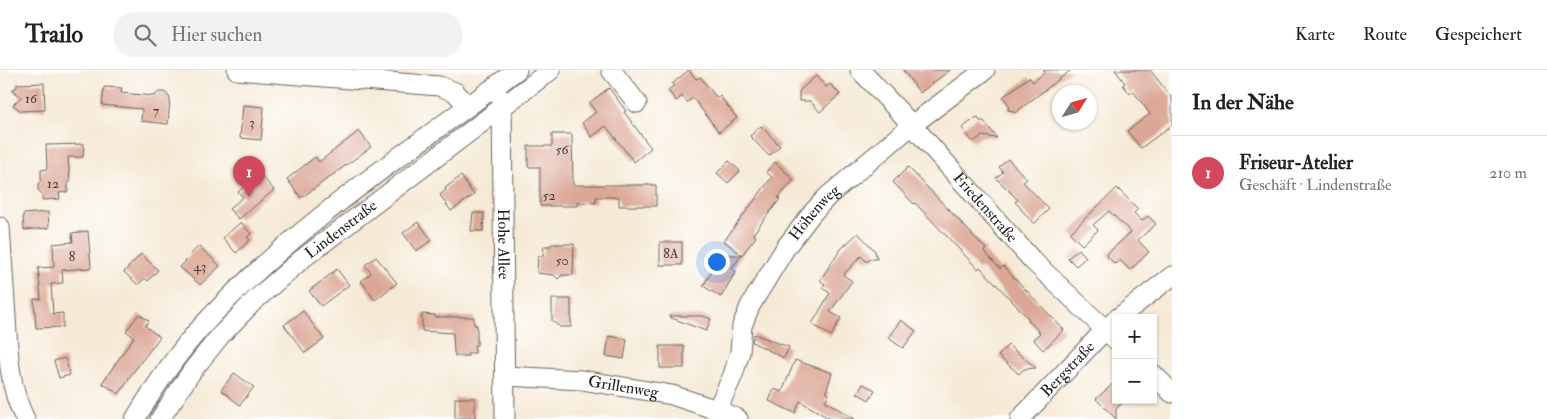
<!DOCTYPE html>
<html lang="de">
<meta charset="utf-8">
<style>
:root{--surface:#fff;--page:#f2f2f2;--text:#222;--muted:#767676;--line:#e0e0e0;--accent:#d1495b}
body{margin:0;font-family:"IM FELL Double Pica",serif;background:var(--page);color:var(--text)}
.controls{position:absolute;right:15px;bottom:15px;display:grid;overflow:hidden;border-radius:0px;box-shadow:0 1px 4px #0004}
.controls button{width:45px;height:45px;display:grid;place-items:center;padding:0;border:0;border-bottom:1px solid var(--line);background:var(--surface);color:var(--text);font:25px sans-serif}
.compass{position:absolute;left:1052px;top:15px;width:45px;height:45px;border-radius:50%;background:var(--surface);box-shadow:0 1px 4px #0004;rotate:53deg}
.you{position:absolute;left:716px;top:191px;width:18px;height:18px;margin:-12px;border:4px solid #fff;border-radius:50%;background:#1a73e8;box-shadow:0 0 0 8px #1a73e833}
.badge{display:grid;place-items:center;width:32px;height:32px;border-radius:50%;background:var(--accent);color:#fff;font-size:16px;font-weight:700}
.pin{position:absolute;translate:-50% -41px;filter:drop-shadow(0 1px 2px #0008)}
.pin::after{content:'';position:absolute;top:26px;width:18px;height:15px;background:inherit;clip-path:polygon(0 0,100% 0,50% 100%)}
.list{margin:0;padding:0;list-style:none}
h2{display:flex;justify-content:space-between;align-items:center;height:65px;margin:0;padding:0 20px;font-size:21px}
h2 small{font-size:16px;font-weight:400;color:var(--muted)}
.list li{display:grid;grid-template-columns:32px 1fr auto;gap:15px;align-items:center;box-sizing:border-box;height:75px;padding:0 20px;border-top:1px solid var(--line)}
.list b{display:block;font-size:19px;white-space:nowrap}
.list p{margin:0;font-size:16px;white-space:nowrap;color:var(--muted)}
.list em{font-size:16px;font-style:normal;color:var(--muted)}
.icon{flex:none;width:28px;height:28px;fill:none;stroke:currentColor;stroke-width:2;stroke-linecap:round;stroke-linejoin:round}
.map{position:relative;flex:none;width:1172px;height:349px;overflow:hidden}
header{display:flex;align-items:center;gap:30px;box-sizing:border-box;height:70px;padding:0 25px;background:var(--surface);border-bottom:1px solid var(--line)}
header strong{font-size:24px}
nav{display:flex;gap:28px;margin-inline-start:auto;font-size:18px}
.search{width:350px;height:45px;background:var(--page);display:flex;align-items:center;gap:12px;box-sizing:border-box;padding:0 18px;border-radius:28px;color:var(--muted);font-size:19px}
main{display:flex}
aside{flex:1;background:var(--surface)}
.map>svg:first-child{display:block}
.building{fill:#dba796}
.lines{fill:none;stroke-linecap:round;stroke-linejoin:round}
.minor-casing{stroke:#68645d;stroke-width:21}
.minor{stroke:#fff;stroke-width:19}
.labels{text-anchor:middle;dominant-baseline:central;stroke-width:5;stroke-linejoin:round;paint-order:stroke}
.number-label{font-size:14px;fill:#4c3f3a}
.street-label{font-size:16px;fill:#1c1c1c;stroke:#fff}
</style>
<header>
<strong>Trailo</strong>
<div class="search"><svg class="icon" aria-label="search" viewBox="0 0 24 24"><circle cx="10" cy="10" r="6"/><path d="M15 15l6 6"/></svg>Hier suchen</div>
<nav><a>Karte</a><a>Route</a><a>Gespeichert</a></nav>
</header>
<main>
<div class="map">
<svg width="1172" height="349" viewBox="0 0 1172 349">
<rect width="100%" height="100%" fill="#fff"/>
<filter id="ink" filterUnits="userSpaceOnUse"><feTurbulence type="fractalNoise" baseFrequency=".02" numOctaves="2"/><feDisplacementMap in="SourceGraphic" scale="10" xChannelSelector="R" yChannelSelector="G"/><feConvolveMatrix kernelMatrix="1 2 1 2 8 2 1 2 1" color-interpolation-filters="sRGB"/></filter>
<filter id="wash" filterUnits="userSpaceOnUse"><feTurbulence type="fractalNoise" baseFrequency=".0096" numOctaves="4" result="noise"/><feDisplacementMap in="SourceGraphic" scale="20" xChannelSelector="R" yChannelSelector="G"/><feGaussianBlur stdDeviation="1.12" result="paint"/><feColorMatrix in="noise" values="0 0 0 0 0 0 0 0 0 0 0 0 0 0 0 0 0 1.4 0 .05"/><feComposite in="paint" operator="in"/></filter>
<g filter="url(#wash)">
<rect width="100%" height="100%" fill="#f6ead7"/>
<g id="blocks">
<g class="building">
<path d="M689 0 696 9 700 7 717 28 720 26 737 48 719 62 693 28 687 32 682 26 676 31 668 20 674 16 672 14Z"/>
<path d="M903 0H950L920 23Z"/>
<path d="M1043 0H1071L1015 43 1013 41 1008 40 1009 35 1003 27 1029 7 1033 12 1045 2Z"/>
<path d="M1115 0H1150L1172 28V55L1141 78 1127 61 1150 44 1133 21 1130 24 1123 15 1125 13Z"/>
<path d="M816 6 826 17 830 14 840 24 820 42 810 31H799V21Z"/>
<path d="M44 13 45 40 21 41 13 35 21 27 12 20 17 17V14Z"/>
<path d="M104 17 122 18 121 23 154 26 159 22H165L170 28 168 54 141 51 142 39 102 35Z"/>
<path d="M609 18 626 41 624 42 651 78 634 92 606 56 592 67 582 53 596 42 589 33Z"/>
<path d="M243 35 264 37 261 70 240 68Z"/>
<path d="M977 47 980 51H984L997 68 982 66 973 72 962 58Z"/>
<path d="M761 56 780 76 769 86 750 66Z"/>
<path d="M359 61 371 77 301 128 287 109 315 87 319 92Z"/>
<path d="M552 64H572L573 115H656V136H619V127H596V133L577 132V136H540V97H528V76H552Z"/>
<path d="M84 74 83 87H68L70 112H68V122L59 123 60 129 42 130V124L38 120V114L41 110V100L47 99 46 75Z"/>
<path d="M1008 89 1027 109 1023 112 1049 139 1034 154 1020 138V137L1015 132 1018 130 996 108 1003 102 999 97Z"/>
<path d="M729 91 740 101 728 113 717 103Z"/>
<path d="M775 92 794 110 778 128 780 129 753 164 756 167 742 185 724 171 772 107 766 102Z"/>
<path d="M908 97 986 179 984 181 1000 199 1003 196 1064 260 1043 280 1033 269 1040 263 1028 250 1029 249 980 197 978 199 915 133 914 134 893 112Z"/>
<path d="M260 104 274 120 239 149 229 139 243 127 238 122Z"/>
<path d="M461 106 474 125 451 141 440 125 446 120 445 118Z"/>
<path d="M1117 118 1138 139 1134 143 1142 151 1148 146 1156 154 1138 170 1149 182 1130 200 1120 190 1115 194 1106 185 1131 162 1109 141 1093 155 1098 160 1082 175 1070 163Z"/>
<path d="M48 142 49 158 24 160 23 144Z"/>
<path d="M473 143H484L483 161H471Z"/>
<path d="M241 152 251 164 247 167 250 170 236 183 223 168Z"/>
<path d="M418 152 432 170 416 181 403 163Z"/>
<path d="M88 161 91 198 62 200 63 213 51 214 53 244 63 243V257L36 258 34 229H41L38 198 54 197 53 174 73 172 72 163Z"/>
<path d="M858 163 875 181 877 189H870L867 192 861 186 843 205 852 211 830 242 841 248 831 266 812 254 830 223 822 218 825 214 820 210 841 179Z"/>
<rect x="660" y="172" width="22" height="23"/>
<path d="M551 174H574L573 205H562L558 209 554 205 537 203 538 186H543L544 176H551Z"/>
<path d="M199 176 220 196 200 215 180 197 186 191 185 190Z"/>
<path d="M1079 179 1086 187 1076 196 1068 188Z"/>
<path d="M141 184 158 200 148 211 145 208 138 215 124 202Z"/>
<path d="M721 185H742L731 199 736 201 721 227 703 216Z"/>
<path d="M376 187 397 213 375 230 361 211 371 203 365 195Z"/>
<path d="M337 199 349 215 321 236 309 221Z"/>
<path d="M552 229H571V257H560L552 251Z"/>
<path d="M303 241 324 269 305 283 284 255Z"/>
<path d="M139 244 149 251 145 256 160 267 128 309H129L119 324 102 313 134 267 126 261Z"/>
<path d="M422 244 435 245V247H474V255H477V275H474L475 283H468V286H455V283H454L453 263 422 261Z"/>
<path d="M669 246H703L711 249 706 261 669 247Z"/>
<path d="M901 250 916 261 903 278 888 268Z"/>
<path d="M754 264 789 277 784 288 752 272Z"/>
<path d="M609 266 627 269 624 289 606 286Z"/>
<path d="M1008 275 1036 298 1024 299 1019 304 998 286Z"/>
<rect x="660" y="276" width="24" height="22"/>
<path d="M65 288 70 305 59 308 54 291Z"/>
<path d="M795 290 832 303 826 322 829 324 825 331 855 349H830L800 331 795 343 769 331 774 319 782 322Z"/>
<path d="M234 303 254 317 240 335 221 320Z"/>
<path d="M1116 311V330H1125L1116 339V349L1096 329Z"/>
<path d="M863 314 875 320 869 330 857 323Z"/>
<rect x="455" y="328" width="20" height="20"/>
</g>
</g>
</g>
<g filter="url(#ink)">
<use href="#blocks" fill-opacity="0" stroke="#68645d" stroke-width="1"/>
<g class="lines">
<g class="minor-casing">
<g id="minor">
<path d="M237 0 439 16 455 22 468 36"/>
<path d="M611 0 637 33"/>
<path id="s1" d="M860 0 912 55 1033 191 1116 270"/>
<path id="s2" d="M502 29 505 349"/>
<path d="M0 157C2 187 4 217 6 247 8 281 9 318 25 349"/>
<path d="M1118 248 1172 206"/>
<path d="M1153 304 1172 323"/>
<path id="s3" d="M505 306 582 310 672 325 717 340 738 349"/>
<path id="s4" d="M717 340 733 305 740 282 742 256 750 236 786 177 813 142 828 126 912 55 985 0"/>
<path d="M135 349C155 316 178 282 204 254 295 155 411 80 517 0"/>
<path id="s5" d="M160 349 192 301 220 266 255 230 302 189 551 0"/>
<path id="s6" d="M1020 349 1105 260 1116 250"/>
</g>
</g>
<use href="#minor" class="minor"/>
</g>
</g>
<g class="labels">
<g class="number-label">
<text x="31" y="28">16</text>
<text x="156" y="40">7</text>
<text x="252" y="52">3</text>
<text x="562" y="79">56</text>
<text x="53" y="113">12</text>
<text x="549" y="125">52</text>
<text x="671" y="183">8A</text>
<text x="72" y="186">8</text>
<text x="562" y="190">50</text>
<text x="200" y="196">43</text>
</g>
<g class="street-label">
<text stroke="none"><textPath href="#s1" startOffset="186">Friedenstraße</textPath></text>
<text stroke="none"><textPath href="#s4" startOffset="224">Höhenweg</textPath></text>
<text stroke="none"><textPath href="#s5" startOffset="264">Lindenstraße</textPath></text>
<text stroke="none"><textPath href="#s2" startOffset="145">Hohe Allee</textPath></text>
<text stroke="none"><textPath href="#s6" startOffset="69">Bergstraße</textPath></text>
<text stroke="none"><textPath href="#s3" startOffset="119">Grillenweg</textPath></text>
</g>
</g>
</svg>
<div class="controls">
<button>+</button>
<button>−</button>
</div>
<svg class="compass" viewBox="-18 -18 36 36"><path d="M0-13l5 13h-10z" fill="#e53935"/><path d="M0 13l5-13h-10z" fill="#767676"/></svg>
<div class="you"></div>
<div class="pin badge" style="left:249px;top:127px">1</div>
</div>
<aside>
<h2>In der Nähe<small></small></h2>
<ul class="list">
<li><span class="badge">1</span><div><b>Friseur-Atelier</b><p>Geschäft · Lindenstraße</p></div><em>210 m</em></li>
</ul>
</aside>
</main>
